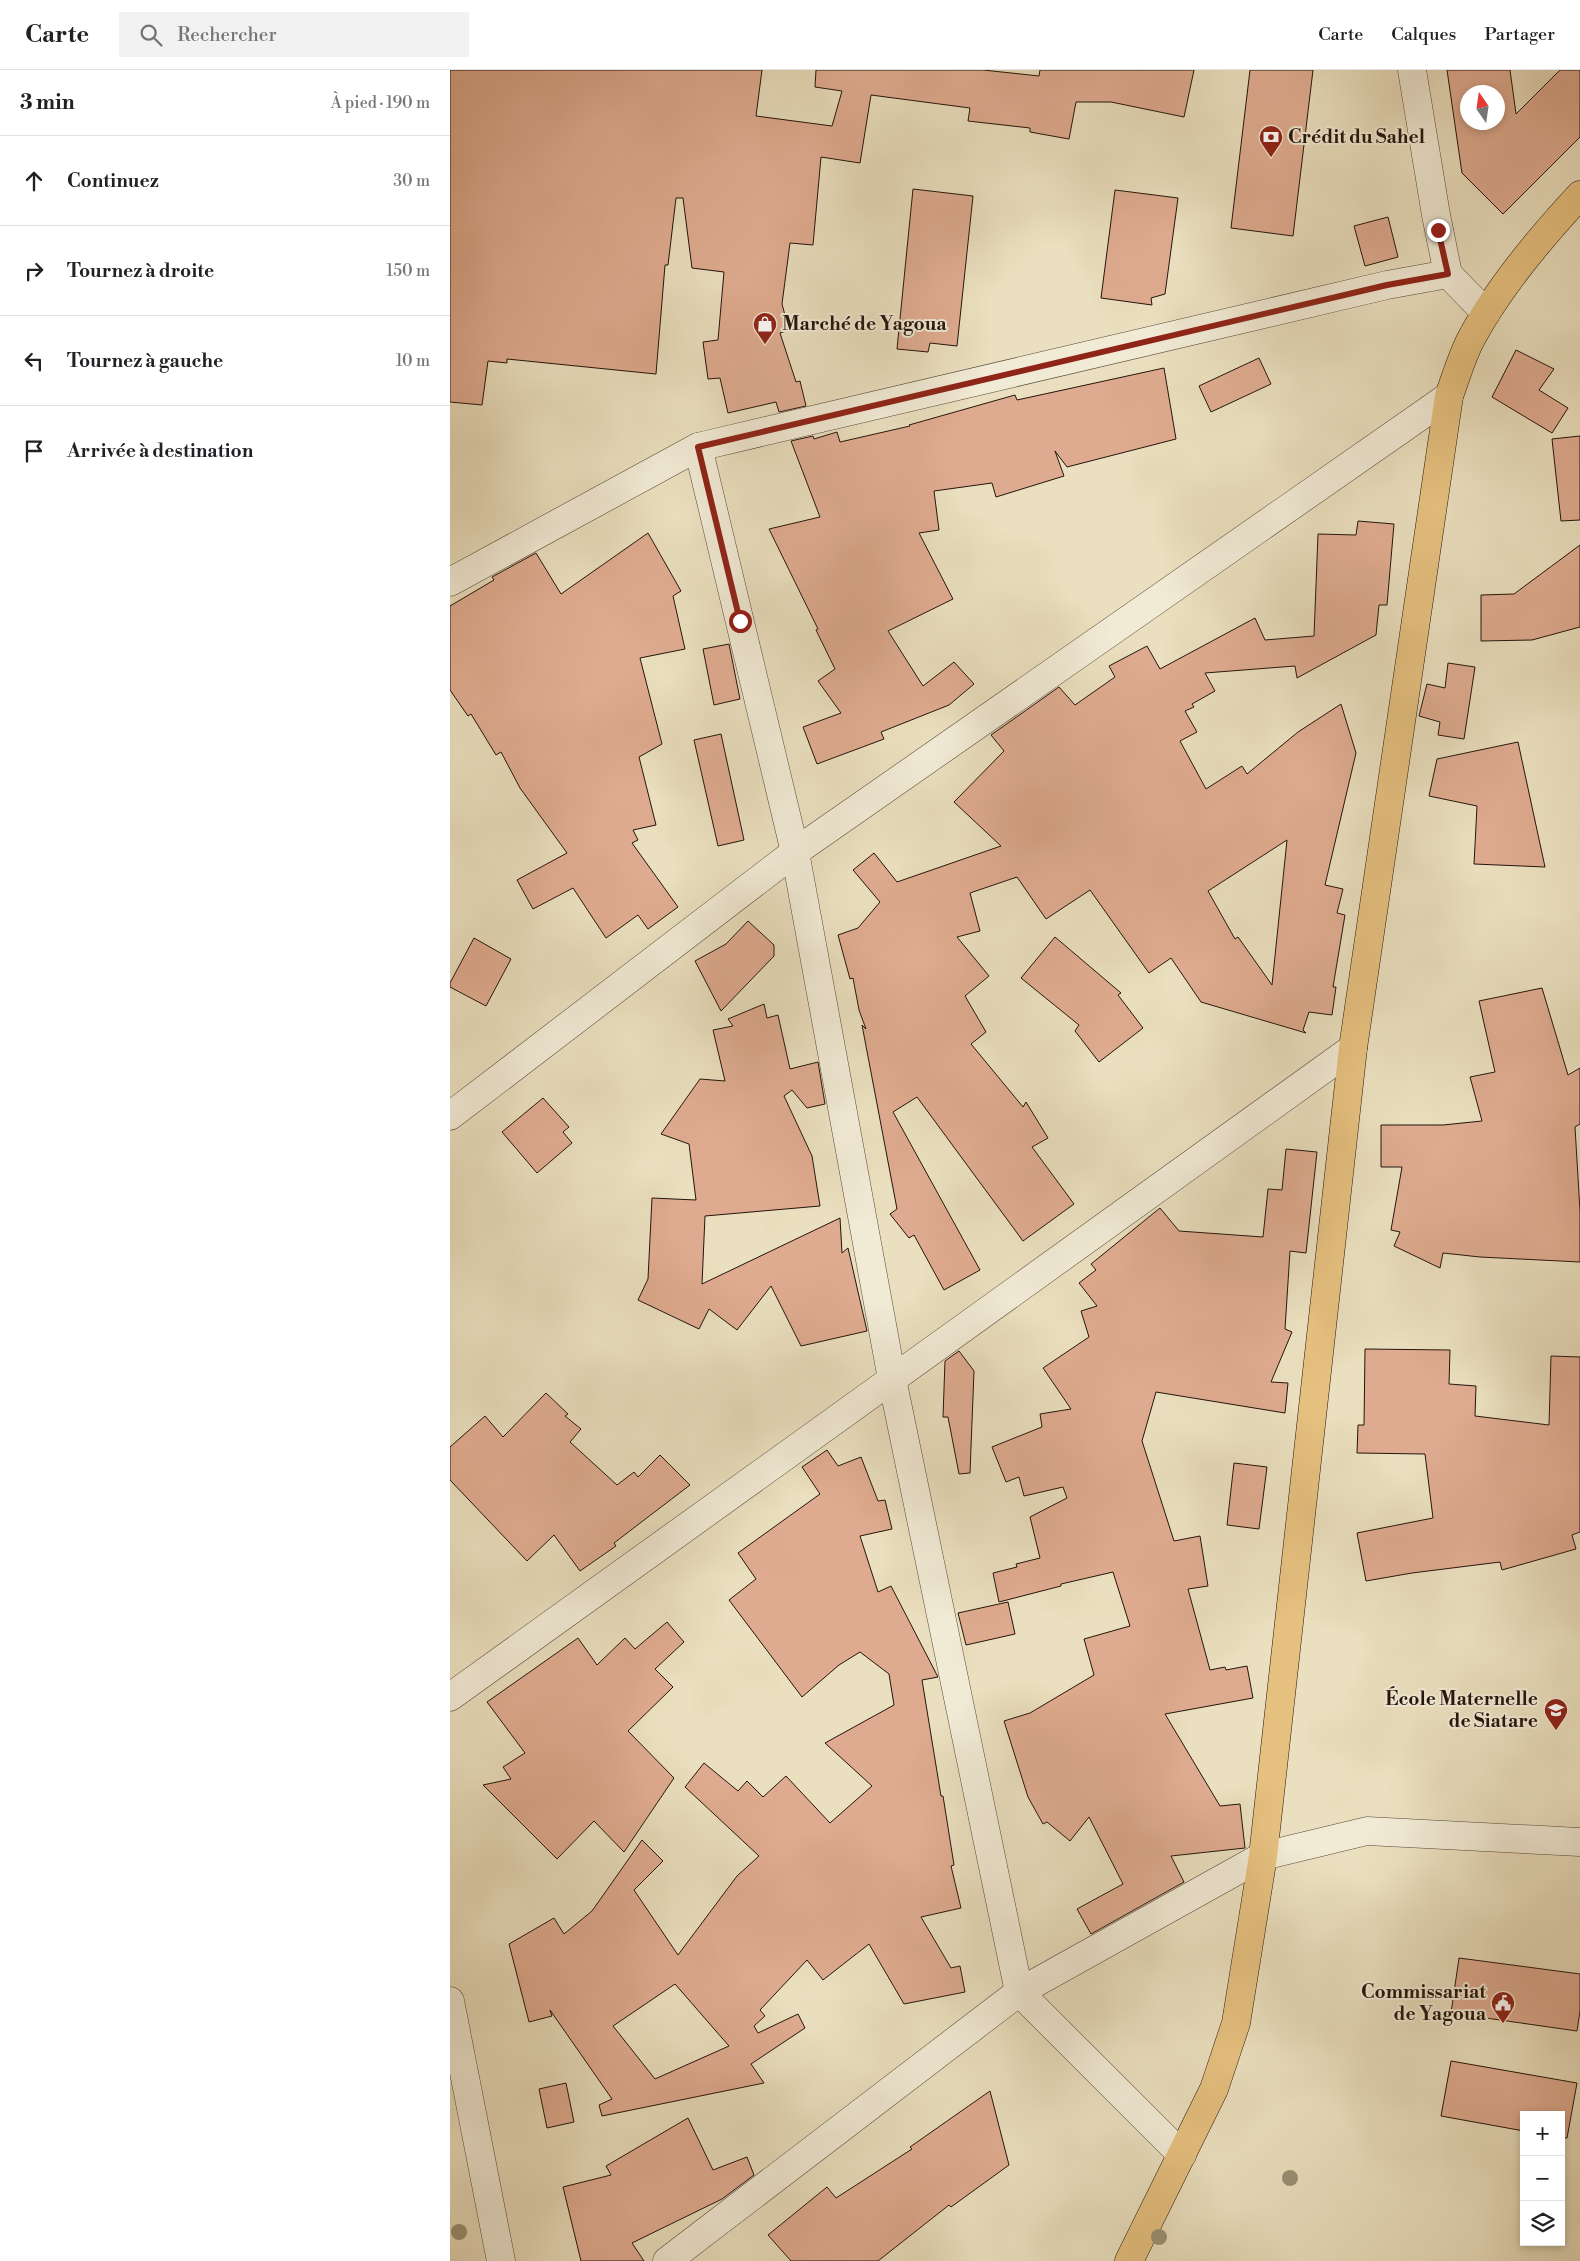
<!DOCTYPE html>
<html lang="fr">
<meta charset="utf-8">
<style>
:root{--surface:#fff;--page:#f2f2f2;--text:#202124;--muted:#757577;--line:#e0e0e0}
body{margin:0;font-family:"Libre Bodoni",serif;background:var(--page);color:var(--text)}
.controls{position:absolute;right:15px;bottom:15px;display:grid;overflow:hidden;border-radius:0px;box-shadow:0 2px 8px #0003}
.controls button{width:45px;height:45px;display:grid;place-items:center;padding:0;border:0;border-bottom:1px solid var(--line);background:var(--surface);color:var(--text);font:25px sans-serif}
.compass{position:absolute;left:1010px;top:15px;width:45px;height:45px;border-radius:50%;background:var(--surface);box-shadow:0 2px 8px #0003;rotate:347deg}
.stop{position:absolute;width:15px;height:15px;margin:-11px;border:4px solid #8f2418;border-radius:50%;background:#fff}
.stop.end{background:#8f2418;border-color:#fff;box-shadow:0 1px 5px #0008}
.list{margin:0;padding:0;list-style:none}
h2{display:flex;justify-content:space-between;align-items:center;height:65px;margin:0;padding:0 20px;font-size:21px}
h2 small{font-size:16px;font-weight:400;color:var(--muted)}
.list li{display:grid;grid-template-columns:32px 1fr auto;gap:15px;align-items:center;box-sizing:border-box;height:90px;padding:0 20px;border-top:1px solid var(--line)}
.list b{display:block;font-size:19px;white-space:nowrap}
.list em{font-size:16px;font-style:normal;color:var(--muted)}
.icon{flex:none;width:28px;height:28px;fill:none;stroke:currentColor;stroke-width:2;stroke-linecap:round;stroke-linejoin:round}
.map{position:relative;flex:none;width:1130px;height:2191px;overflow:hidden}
header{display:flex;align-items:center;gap:30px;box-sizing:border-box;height:70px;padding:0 25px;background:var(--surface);border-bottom:1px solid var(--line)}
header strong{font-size:24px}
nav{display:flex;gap:28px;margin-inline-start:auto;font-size:18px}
.search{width:350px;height:45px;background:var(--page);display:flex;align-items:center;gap:12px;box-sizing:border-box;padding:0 18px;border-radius:0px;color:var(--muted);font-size:19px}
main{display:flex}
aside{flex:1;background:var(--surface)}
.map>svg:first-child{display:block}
.building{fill:#dfab90;stroke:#24140c;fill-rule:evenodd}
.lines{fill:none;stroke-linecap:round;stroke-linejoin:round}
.street-casing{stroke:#564738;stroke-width:29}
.primary-casing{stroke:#24140c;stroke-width:29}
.street{stroke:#f1ead5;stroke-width:28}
.primary{stroke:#e5c07f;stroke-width:28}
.tree{fill:#9a9175}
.route{stroke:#8f2418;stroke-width:6}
.labels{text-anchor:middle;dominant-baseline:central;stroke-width:4;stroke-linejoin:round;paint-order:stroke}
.poi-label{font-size:19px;font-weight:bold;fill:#24140c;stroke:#f1ead5;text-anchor:start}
</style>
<header>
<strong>Carte</strong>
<div class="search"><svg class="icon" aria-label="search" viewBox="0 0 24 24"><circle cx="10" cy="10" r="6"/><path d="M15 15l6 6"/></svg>Rechercher</div>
<nav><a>Carte</a><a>Calques</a><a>Partager</a></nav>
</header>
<main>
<aside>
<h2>3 min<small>À pied · 190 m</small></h2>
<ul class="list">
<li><svg class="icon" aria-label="ahead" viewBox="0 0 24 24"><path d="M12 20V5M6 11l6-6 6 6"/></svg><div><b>Continuez</b></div><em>30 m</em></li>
<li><svg class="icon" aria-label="right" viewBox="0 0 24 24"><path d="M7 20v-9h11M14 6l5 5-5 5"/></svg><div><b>Tournez à droite</b></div><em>150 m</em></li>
<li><svg class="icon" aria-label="left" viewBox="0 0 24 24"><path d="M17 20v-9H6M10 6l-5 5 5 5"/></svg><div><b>Tournez à gauche</b></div><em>10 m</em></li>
<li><svg class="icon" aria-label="arrive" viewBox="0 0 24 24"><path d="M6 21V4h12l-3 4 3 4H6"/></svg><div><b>Arrivée à destination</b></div></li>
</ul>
</aside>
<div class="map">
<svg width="1130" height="2191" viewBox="0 0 1130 2191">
<rect width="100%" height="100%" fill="#eadfbe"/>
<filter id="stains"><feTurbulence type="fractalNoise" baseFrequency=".004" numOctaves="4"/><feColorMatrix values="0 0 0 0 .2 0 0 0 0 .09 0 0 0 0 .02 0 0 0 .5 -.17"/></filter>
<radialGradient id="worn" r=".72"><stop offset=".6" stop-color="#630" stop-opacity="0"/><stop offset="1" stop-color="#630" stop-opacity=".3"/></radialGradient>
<g class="building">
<path d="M0 0H312L306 46 382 56 392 21 365 17 366 0H533L589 6 590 0H744L734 47 661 32H626L619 69 580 62V58L518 51 520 38 421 25 410 93 371 87 363 175 340 173 332 234 339 260 330 263 346 312 350 311 356 336 329 342 326 332 278 343 270 308 258 309 253 272 268 270 274 202 242 198 233 128H226L218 195H215L206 304 57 289V293L38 291 32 335 0 332Z"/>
<path d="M800 0H863L843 166 781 158Z"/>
<path d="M997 0H1060L1066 44 1110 0H1130V67L1053 144 1012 103ZM1018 22H1048V52H1018Z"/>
<path d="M463 119 523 126 507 276 480 273 478 282 447 279Z"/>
<path d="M665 120 728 128 715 224 701 228 702 235 651 228Z"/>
<path d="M938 147 948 187 915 196 904 156Z"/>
<path d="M1066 280 1104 299 1089 320 1118 338 1102 363 1042 327Z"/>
<path d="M809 288 821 314 761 342 749 316Z"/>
<path d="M714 298 726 369 617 397 605 381 614 406 546 427 542 413 484 421 489 460 469 463 503 529 438 561 473 616 504 592 524 614 499 635 431 662 434 669 367 694 353 657 391 643 368 611 385 599 366 560 368 559 319 459 370 447 341 371 363 366 364 369 387 362 390 372 460 356 459 355 565 325 567 330Z"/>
<path d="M1130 366V450L1111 451 1102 369Z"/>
<path d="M908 451 944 454 937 535H929L926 565 847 608 845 596 755 603 765 621 742 634 744 637 735 641 747 662 730 671 756 719 792 696 797 704 848 662 891 634 906 683 875 815 893 819 887 843 895 845 883 917H886L882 945 859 942 853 960 856 963 751 932 721 888 699 903 640 820 596 849 567 807 520 823 530 861 507 867 539 906 515 926 536 962 521 974 573 1037 576 1032 598 1068 582 1077 624 1134 573 1171 467 1027 443 1042 530 1200 494 1220 464 1165 459 1168 440 1144 447 1139 412 955 416 959 409 940 403 908 400 909 388 865 408 858 430 832 403 800 424 783 447 812 551 776 504 732 554 681 541 665 609 617 625 635 665 607 659 596 697 576 710 599 805 548 815 570 864 566 868 464 906 465ZM837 770 822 915 788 867 785 869 758 821Z"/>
<path d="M198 463 231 521 223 526 235 579 190 588 212 674 189 687 206 755 183 760 188 770 182 773 228 837 198 859 188 845 156 868 123 818 83 839 67 810 117 783 70 718 51 682 46 685 21 644 18 646 0 620V536L44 510 42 507 86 483 111 524Z"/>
<path d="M1130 475V557L1082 570 1031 571V525L1064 524Z"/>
<path d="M279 574 290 629 264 635 253 579Z"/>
<path d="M998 593 1025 597 1014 669 988 665 990 652 969 646 977 614 995 618Z"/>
<path d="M271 664 294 770 268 776 244 670Z"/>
<path d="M1068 672 1095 797 1024 794 1027 736 979 726 987 689Z"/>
<path d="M298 851 324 875V886L271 941 245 891 276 874Z"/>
<path d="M605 867 671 923 668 925 693 958 649 992 625 961 629 955 571 908Z"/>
<path d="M24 868 61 889 36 936 0 917V913Z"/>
<path d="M1092 918 1118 1005 1130 998V1054L1125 1057 1130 1141V1192L1030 1187 993 1183 990 1198 944 1176 950 1162 941 1160 952 1097H931V1055H993L1032 1051 1020 1007 1045 1002 1029 931Z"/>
<path d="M314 934 317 948 328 945 340 999 368 992 375 1034 357 1038 342 1020 334 1026 362 1086 370 1136 255 1146 252 1214 390 1148 392 1183 398 1178 417 1261 351 1276 321 1216 287 1260 259 1239 249 1259 188 1230 198 1209 202 1128 246 1130 239 1074 211 1064 250 1009 275 1011 263 960 283 956 278 949Z"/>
<path d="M93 1028 119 1057 113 1062 122 1073 87 1103 52 1062Z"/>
<path d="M836 1079 867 1082 856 1183 840 1181 835 1259 842 1262 821 1312 838 1313 835 1343 706 1322 692 1371 724 1471 750 1466 758 1516 738 1519 760 1600 775 1597 776 1600 797 1596 803 1628 715 1644 770 1736 790 1734 795 1778 721 1786 734 1812 641 1864 627 1839 673 1814 639 1747 620 1771 597 1752 593 1754 578 1727 554 1651 580 1643 644 1605 634 1569 680 1556 663 1502 611 1514V1516L549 1532 543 1503 567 1497 566 1494 590 1488 580 1447 617 1428 613 1417 574 1426 569 1407 556 1412 542 1377 592 1357 590 1344 621 1339 593 1298 639 1267 631 1241 647 1236 629 1213 646 1200 641 1194 710 1138 729 1161 813 1167 818 1119 832 1120Z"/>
<path d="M915 1279 1000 1280 999 1314 1026 1316 1025 1346 1099 1355 1101 1286 1130 1287V1462L1122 1465 1126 1479 1052 1500 1050 1492 962 1503 916 1511 907 1463 983 1448 975 1384 907 1383 908 1355H914Z"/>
<path d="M509 1281 524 1301 520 1403 509 1404 498 1347H493L495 1291Z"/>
<path d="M96 1323 118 1344 115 1346 131 1359 120 1372 167 1415 184 1402 188 1407 210 1385 240 1415 164 1473 166 1476 130 1501 104 1465 77 1491 0 1410V1377L35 1346 53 1367Z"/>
<path d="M377 1380 388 1396 411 1387 428 1431 435 1430 442 1459 410 1466 428 1522 441 1516 488 1607 472 1610 491 1726H493L504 1795 501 1796 511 1838 471 1847 501 1898 510 1896 515 1922 454 1934 419 1874 373 1910 357 1890 310 1940 315 1946 304 1956 308 1963 348 1944 355 1958 301 1994 314 2013 152 2046 149 2035 162 2029 100 1940 102 1946 79 1952 59 1874 104 1848 114 1864 142 1841 192 1770 213 1791 184 1820 228 1885 287 1806 309 1786 235 1717 254 1693 288 1721 297 1711 313 1727 336 1706 380 1753 422 1716 375 1673 444 1635 439 1604 410 1582 389 1595 352 1627 279 1530 306 1509 288 1483 370 1424 352 1397ZM225 1914 279 1976 205 2009 163 1956Z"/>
<path d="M784 1393 817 1397 809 1459 777 1455Z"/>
<path d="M558 1532 565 1564 516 1575 508 1543Z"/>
<path d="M217 1552 234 1572 205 1599 223 1617 178 1661 224 1708 174 1782 144 1751 107 1789 33 1715 61 1709 53 1697 75 1683 37 1632 128 1568 147 1595 175 1568 185 1579Z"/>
<path d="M1009 1888 1130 1904V1941L1127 1961 1001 1943Z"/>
<path d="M1001 1991 1127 2013 1117 2068 1111 2067V2045H1074V2061L991 2046Z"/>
<path d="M116 2013 124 2052 97 2058 89 2019Z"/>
<path d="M540 2021 559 2095 501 2137 499 2135 428 2191H341L318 2165 377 2117 386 2128 462 2079 460 2077Z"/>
<path d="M238 2048 263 2100 297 2087 304 2105 272 2129 182 2173 194 2191H131L113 2117 161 2105 156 2096Z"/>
</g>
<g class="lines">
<g class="street-casing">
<g id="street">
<path d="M962 0 986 145 998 204 1036 243"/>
<path d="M248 377 345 782 442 1309 569 1922 732 2085"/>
<path d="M0 512 248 377 937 215 998 204"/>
<path d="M0 1046 345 782 999 326"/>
<path d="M0 1627 903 978"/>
<path d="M0 1931 51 2191"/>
<path d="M217 2191 569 1922 813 1786 917 1761 1130 1772"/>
</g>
</g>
<g class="primary-casing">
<path id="primary" d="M679 2191 764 2019 786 1953 813 1786 903 978 999 326C1006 307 1012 286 1021 269 1048 218 1091 167 1130 125"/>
</g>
<use href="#street" class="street"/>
<use href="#primary" class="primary"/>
</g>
<g class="tree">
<circle cx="840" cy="2108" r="8"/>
<circle cx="9" cy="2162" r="8"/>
<circle cx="709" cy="2167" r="8"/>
</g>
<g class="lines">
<path class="route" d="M290 551 248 377 937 215 998 204 988 160"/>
</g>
<defs>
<g id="bank-pin" transform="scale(1.25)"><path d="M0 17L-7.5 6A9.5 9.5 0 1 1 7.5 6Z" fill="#8f2418" stroke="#f1ead5"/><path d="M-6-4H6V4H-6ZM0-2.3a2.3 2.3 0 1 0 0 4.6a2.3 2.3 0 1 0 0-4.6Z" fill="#fff"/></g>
<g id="shop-pin" transform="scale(1.25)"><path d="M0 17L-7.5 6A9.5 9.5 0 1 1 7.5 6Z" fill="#8f2418" stroke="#f1ead5"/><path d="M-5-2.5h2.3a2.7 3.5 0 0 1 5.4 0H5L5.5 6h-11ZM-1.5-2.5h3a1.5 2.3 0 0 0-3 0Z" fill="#fff"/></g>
<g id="school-pin" transform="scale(1.25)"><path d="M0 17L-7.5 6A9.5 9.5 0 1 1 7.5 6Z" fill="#8f2418" stroke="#f1ead5"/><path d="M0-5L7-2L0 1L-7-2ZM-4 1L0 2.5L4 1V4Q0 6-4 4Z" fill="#fff"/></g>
<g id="civic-pin" transform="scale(1.25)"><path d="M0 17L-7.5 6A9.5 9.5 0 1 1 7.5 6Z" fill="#8f2418" stroke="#f1ead5"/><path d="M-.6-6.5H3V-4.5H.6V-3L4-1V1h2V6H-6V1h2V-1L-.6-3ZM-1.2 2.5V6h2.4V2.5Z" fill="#fff"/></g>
</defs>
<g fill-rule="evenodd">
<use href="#bank-pin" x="821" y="67"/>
<use href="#shop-pin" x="315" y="254"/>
<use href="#school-pin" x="1106" y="1640"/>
<use href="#civic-pin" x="1053" y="1933"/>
</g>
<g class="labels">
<g class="poi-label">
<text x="838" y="67">Crédit du Sahel</text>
<text x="332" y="254">Marché de Yagoua</text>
<text x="1088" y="1629" text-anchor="end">École Maternelle<tspan x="1088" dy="22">de Siatare</tspan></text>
<text x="1036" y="1922" text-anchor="end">Commissariat<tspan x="1036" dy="22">de Yagoua</tspan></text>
</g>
</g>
<rect width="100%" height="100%" filter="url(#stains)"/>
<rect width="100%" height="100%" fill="url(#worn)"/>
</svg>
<div class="controls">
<button>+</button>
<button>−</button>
<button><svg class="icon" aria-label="layers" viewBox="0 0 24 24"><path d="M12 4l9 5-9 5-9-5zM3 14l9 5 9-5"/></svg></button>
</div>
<svg class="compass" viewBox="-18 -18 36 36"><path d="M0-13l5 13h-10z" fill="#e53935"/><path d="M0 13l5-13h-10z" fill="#757577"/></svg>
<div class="stop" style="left:290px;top:551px"></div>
<div class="stop end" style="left:988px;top:160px"></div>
</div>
</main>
